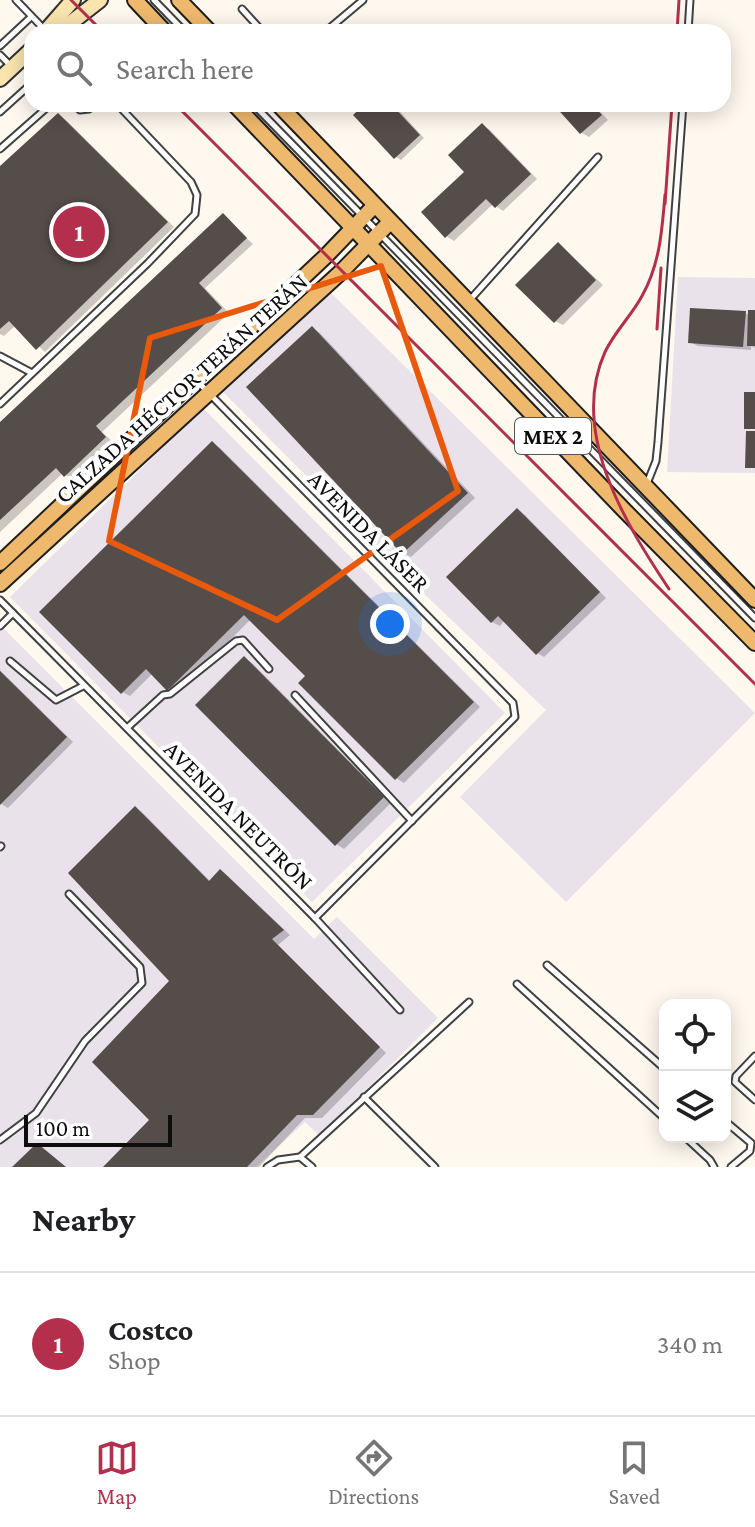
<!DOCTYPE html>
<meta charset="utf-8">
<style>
:root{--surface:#fff;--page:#f2f2f2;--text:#202124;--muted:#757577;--line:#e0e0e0;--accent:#b42f4c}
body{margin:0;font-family:"Crimson Pro",serif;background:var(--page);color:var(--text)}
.controls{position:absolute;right:24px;bottom:24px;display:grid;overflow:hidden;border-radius:16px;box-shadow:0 4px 20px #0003}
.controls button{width:72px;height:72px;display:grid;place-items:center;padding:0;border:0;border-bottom:2px solid var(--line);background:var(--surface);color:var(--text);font:40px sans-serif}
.scale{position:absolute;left:24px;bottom:20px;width:148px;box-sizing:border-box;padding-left:8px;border:4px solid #0d0d0d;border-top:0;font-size:22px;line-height:28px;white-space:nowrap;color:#0d0d0d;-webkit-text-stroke:6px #fff;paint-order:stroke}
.you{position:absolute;left:390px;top:624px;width:28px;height:28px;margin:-20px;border:6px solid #fff;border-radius:50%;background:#1a73e8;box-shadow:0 0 0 12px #1a73e833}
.badge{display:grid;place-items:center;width:52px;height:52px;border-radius:50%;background:var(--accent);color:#fff;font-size:26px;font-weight:700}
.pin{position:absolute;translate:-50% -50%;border:4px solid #fff;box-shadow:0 2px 8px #0006}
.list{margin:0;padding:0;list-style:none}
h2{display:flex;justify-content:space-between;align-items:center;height:104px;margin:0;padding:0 32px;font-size:34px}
h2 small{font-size:26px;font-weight:400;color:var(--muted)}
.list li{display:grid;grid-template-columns:52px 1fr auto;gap:24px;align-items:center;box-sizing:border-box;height:144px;padding:0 32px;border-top:2px solid var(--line)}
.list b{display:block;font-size:30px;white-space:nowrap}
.list p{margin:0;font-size:26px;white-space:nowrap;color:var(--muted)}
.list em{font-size:26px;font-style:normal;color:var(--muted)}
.icon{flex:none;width:44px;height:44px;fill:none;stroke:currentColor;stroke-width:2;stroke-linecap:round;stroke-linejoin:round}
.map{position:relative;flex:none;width:755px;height:1167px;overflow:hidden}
.search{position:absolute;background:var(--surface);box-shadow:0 4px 20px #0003;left:24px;right:24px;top:24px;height:88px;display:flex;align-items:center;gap:20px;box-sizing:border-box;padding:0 28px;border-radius:24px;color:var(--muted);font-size:30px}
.sheet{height:248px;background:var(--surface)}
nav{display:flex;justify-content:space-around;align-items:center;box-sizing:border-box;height:112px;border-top:2px solid var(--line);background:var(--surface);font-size:22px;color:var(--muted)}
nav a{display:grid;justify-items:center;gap:4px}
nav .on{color:var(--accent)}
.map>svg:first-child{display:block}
.industrial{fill:#e9e2eb}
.shadow{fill:#0003}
.building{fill:#554d4a}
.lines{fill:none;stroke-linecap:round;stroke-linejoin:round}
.lane-casing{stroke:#404040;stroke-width:9}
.secondary-casing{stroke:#2f2f2f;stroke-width:18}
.primary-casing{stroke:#1e1e1e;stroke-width:18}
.lane{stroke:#fff;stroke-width:5}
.secondary{stroke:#f9e4ae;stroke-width:14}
.primary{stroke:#efb96d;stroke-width:14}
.rail{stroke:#b42f4c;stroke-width:3}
.marked{fill:none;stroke:#e8590c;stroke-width:6;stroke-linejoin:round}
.labels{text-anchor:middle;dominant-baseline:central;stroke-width:8;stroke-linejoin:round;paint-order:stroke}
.shield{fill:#fff;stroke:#565656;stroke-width:2}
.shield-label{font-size:22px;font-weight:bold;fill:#0d0d0d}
.street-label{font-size:24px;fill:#0d0d0d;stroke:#fff}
</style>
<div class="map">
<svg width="755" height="1167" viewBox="0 0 755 1167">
<rect width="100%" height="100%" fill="#fef8ef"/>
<g class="industrial">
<path d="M678 277 755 278V473L667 472Z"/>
<path d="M329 291 755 713 566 902 460 797 546 710 417 587 221 390Z"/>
<path d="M203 408 505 713 312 902 10 597Z"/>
<path d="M0 625 314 939 337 917 438 1018 320 1136 305 1122 256 1167H0Z"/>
</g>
<g class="shadow">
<path d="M368 104H393L424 138 401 160 396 157Z"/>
<path d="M555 104H593L608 120 589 137 582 133Z"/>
<path d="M59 116 66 120 174 227 45 352 16 325 4 336 0 334V168Z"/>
<path d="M482 125 490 130 537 179 503 211 493 204 454 241 446 236Z"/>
<path d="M223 216 253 244 205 288 229 313 102 432 113 442 73 480 63 473 0 532V424Z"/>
<path d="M558 244 603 285 563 325 555 321Z"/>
<path d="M755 312V348L751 346V350L698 346 690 342 745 313 750 316Z"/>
<path d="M312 328 320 333 475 498 411 557 403 553Z"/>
<path d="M212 443 220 448 480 707 404 783 396 778 308 676 251 619 176 694 153 673 130 696 122 692Z"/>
<path d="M518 510 525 515 606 598 544 657 537 653 505 620 500 626 492 622Z"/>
<path d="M244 658 252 663 391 803 344 849 336 844Z"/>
<path d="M0 670 73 742 8 808 0 803Z"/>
<path d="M135 808 143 813 211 882 221 871 228 876 290 935 278 945 386 1053 322 1118H305L259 1167H106L152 1120 172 981Z"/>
</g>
<g class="building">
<path d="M365 104H391L420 135 394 159 353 115Z"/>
<path d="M553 104H592L602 115 580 134Z"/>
<path d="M58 113 168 222 36 350 9 321 0 329V166Z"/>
<path d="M482 123 531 174 495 208 486 199 445 238 421 212 464 172 448 155Z"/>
<path d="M223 213 247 238 199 283 222 308 96 426 106 437 64 477 56 468 0 520V422Z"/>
<path d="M558 242 596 280 554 323 515 285Z"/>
<path d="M690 308 746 311 743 347 688 343Z"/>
<path d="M748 310H755V346H747Z"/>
<path d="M312 326 468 493 402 554 246 387Z"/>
<rect x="744" y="392" width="11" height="37"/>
<path d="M746 431H755V468H745Z"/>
<path d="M212 441 474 702 395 780 298 683 305 676 244 615 167 691 146 669 121 694 39 612Z"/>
<path d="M517 508 600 592 536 655 498 616 491 623 446 577Z"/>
<path d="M244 656 384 797 335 846 195 705Z"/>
<path d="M0 671 67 737 0 805Z"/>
<path d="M135 806 209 881 220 869 284 930 272 939 380 1047 313 1115H297L247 1167H103L149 1120 92 1062 169 981 68 873Z"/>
<path d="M37 1143 66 1167H12Z"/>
</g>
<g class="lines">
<g class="lane-casing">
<g id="lane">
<path d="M16 0 43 28"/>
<path d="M154 0 185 32"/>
<path d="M242 9 263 32"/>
<path d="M293 32H296"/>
<path d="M325 32 363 0"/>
<path d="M688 32 690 0"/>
<path d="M0 46 31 17"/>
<path d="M0 55 11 66"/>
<path d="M74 104 80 110 89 109 95 104"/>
<path d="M253 104 755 618"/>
<path d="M0 112 32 83"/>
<path d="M0 149 51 104"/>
<path d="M468 302 598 157"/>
<path d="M0 356 32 373"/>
<path d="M196 380 513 703 515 717 315 918"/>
<path d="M0 404 148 263 195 214 197 195 191 182 117 104"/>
<path d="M646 486 656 461 658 442 683 104"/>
<path d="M0 600 315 918 400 1010"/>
<path d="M0 626 13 613"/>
<path d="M10 661 56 700 83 686"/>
<path d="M295 695 412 821"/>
<path d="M127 728 163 695 170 694 236 641 243 640 269 669"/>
<path d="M0 847 1 846"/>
<path d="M547 965 665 1069"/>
<path d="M517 984 665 1119"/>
<path d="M755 1056 736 1076 735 1082 755 1100"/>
<path d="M364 1097 435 1167"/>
<path d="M725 1121 751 1143 750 1151 731 1167"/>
<path d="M685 1137 710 1160 714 1167"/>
<path d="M0 1140 36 1113 85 1041 142 983 140 967 69 894"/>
<path d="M300 1157 312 1167"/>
<path d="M267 1167 278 1160 300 1157 469 1002"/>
</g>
</g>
<g class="secondary-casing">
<g id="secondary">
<path d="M45 32 73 0"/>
<path d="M59 32 100 0"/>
<path d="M0 79 32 49"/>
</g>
</g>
<g class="primary-casing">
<g id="primary">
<path d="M135 0 165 32"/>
<path d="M179 0 210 32"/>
<path d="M234 104 624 510 755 643"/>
<path d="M278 104 755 600"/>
<path d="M0 563 326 256 374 206"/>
<path d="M0 584 341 272 390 222"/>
</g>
</g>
<use href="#lane" class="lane"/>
<use href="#secondary" class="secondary"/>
<use href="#primary" class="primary"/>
<g class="rail">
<path d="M71 0 103 32"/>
<path d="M677 32 679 0"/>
<path d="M175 104 755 684"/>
<path d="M665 195C662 230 660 264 642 296 632 315 615 331 605 352 569 432 625 523 669 589"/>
<path d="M665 204 672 104"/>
<path d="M657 329 661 268"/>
</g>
</g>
<path class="marked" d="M381 266 458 491 277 620 109 541 150 338Z"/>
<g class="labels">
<rect class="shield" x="515" y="418" width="76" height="36" rx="6"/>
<g class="shield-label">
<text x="553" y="436">MEX 2</text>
</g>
<g class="street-label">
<text transform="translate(181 388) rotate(-42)">CALZADA HÉCTOR TERÁN TERÁN</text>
<text transform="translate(369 531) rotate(45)">AVENIDA LÁSER</text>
<text transform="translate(239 815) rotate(45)">AVENIDA NEUTRÓN</text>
</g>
</g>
</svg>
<div class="controls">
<button><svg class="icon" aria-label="locate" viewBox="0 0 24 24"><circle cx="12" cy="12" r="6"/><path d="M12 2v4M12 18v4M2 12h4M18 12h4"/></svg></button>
<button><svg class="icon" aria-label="layers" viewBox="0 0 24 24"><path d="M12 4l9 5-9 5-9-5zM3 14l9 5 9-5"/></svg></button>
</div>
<div class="scale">100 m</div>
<div class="you"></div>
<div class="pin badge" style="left:79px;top:232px">1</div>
<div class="search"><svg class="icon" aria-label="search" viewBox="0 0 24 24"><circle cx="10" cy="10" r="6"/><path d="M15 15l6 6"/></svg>Search here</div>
</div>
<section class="sheet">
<h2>Nearby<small></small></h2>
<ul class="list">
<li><span class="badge">1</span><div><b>Costco</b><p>Shop</p></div><em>340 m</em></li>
</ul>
</section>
<nav>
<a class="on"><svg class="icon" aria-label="map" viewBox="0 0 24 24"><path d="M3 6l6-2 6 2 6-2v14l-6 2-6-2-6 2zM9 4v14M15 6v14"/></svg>Map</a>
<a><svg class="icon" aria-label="directions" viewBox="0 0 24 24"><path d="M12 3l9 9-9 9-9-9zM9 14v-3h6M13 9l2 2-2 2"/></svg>Directions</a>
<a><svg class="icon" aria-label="saved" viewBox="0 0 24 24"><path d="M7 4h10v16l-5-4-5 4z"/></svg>Saved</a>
</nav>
